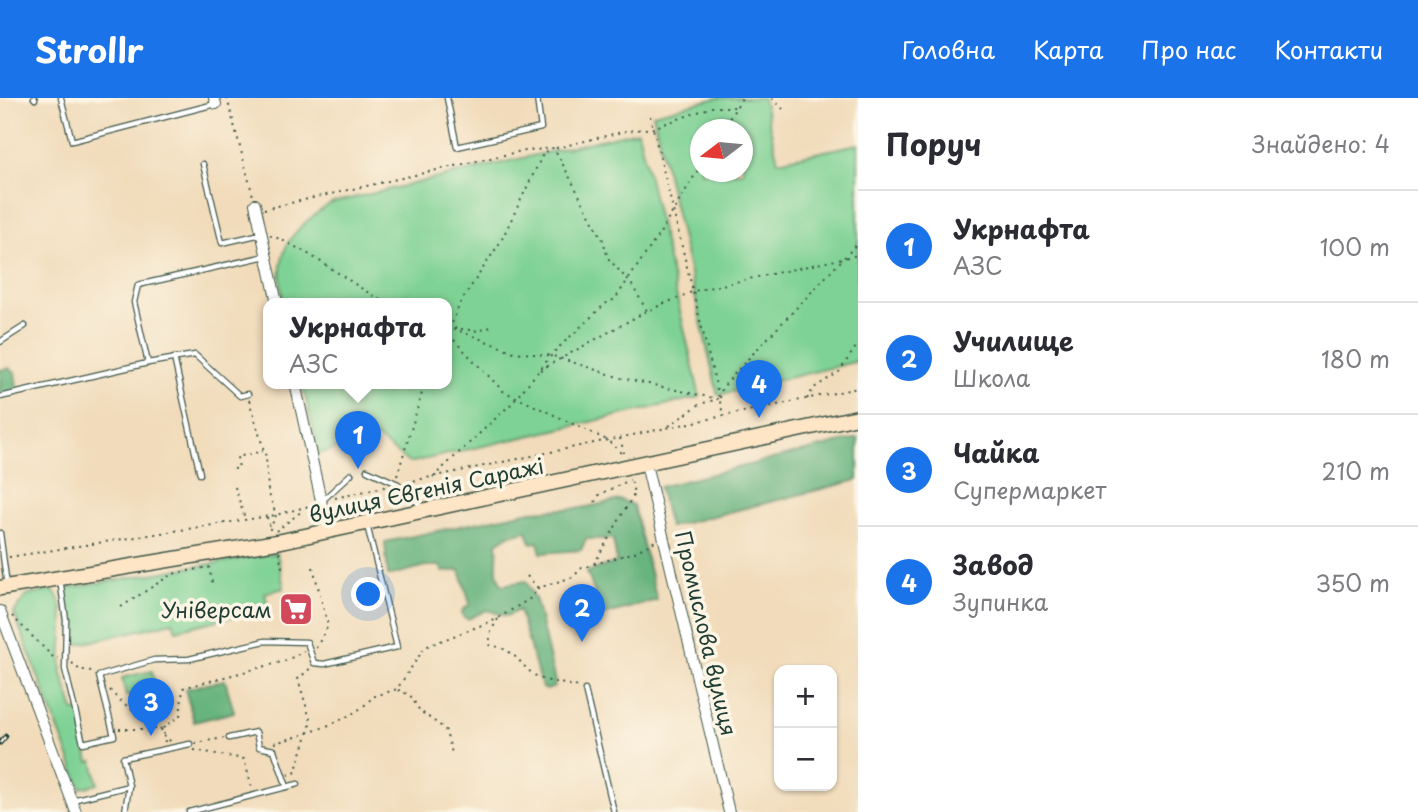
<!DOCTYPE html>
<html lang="uk">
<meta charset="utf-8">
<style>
:root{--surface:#fff;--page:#f7f7f7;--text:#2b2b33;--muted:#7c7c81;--line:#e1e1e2;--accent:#1a73e8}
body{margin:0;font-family:"Playpen Sans",sans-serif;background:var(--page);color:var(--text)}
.controls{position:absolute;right:21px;bottom:21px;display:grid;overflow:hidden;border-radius:14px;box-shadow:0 2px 5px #0004}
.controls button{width:63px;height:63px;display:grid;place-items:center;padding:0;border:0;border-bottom:2px solid var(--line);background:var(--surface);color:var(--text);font:35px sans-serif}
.compass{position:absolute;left:690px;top:21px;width:63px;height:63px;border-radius:50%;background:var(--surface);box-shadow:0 2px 5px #0004;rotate:254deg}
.you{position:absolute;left:369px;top:497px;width:24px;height:24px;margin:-18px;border:5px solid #fff;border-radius:50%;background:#1a73e8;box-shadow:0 0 0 10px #1a73e833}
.badge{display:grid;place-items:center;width:46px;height:46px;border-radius:50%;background:var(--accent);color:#fff;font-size:23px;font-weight:700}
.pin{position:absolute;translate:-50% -58px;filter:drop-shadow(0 2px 4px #0008)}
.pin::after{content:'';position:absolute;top:37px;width:24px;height:21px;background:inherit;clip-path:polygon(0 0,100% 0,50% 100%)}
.popup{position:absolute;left:263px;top:200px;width:189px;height:91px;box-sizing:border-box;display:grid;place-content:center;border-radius:14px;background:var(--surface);filter:drop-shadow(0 2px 5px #0005);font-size:23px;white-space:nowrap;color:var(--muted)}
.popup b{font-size:26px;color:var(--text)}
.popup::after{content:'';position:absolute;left:50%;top:100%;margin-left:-14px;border:14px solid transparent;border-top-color:var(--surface)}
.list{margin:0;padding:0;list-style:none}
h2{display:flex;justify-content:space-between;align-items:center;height:91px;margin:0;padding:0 28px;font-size:30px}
h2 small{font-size:23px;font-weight:400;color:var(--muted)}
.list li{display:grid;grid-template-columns:46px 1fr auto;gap:21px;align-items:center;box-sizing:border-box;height:112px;padding:0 28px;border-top:2px solid var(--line)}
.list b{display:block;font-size:26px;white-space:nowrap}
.list p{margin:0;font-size:23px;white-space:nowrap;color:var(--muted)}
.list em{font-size:23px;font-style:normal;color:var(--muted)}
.map{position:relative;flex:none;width:858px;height:714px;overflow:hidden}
header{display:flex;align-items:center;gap:42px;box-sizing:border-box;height:98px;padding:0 35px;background:var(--accent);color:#fff}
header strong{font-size:33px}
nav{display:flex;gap:38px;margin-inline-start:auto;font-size:24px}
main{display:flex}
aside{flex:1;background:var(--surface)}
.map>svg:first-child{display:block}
.green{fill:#7fd295;stroke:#4f8864;stroke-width:2;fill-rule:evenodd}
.forest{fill:#67b47e;stroke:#437859;stroke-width:2}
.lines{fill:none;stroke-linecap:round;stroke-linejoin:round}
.lane-casing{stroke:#3e5548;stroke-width:7}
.street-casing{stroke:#3e5548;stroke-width:12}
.secondary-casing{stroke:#3e5548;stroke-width:17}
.path{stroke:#3e5548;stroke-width:2;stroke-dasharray:2 5;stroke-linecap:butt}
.lane{stroke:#fff;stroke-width:4.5}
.street{stroke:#fff;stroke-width:10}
.secondary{stroke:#fde5c5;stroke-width:14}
.rail-casing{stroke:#1f3d34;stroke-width:5}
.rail{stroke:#fcf5e5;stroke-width:2.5;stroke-dasharray:8;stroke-linecap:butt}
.labels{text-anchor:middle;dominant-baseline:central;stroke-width:7;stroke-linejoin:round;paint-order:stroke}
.street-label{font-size:21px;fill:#1f3d34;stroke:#fcf5e5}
.poi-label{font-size:21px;fill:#1f3d34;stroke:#fcf5e5;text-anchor:end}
</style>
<header>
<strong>Strollr</strong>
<nav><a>Головна</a><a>Карта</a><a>Про нас</a><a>Контакти</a></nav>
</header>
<main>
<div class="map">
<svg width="858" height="714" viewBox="0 0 858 714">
<rect width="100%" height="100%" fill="#fcf5e5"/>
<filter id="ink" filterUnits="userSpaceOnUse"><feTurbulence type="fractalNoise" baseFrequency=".0143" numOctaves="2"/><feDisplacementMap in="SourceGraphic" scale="14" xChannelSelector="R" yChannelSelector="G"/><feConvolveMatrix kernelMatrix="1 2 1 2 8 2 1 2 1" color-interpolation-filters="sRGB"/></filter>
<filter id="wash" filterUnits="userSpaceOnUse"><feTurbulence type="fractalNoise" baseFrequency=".00686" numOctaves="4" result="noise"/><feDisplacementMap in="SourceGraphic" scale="28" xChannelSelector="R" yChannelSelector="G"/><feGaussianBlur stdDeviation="1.57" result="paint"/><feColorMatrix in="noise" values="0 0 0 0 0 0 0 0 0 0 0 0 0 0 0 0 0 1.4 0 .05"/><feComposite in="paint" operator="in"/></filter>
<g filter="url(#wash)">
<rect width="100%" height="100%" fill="#f1dbba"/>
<g class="green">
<path d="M717 0H763L778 63 858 46V263L718 297 653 16ZM701 32H743V74H701Z"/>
<path d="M638 33 700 299 409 365 376 339 319 356 302 285H447V205H284C272 154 290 131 332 105Z"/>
<path d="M277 455 284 490 265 495 268 510 176 532 173 524 76 547 64 496 68 490Z"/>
<path d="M52 492C72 509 58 552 62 575 65 587 70 600 74 613L80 612C84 629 85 646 89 664L93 663 98 686 81 690 14 515 26 498Z"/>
<path d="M152 573 156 591 126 598 122 580Z"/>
</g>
<g class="forest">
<path d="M9 270 15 275 17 289 9 295 0 296V272Z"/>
<path d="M858 340V382L669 429 659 389Z"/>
<path d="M620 402 633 407 657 502 603 517 587 474 617 464 613 441H586L581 452 541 455 538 444 531 445 527 433 509 437 497 445C499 461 493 473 502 487L526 483 536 503 555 583 554 589 547 592 542 590 519 512 506 518 487 512 468 521 463 519 462 513 470 506 460 472 443 474 440 468H426L388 478 385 444 531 413 582 410Z"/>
<path d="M225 582 234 614 194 624 185 591Z"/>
</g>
</g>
<g filter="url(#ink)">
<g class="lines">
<g class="lane-casing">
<g id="lane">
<path d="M34 0 35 1"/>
<path d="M61 0 72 43 215 6"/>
<path d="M447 0 457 49 541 30 537 0"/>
<path d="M203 66 222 145 261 136"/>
<path d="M0 244 25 228"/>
<path d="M174 260 200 376"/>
<path d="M248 296 240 298 195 257 148 265 134 204 138 187 266 158"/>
<path d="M0 299 148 265"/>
<path d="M367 372 398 386 423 410"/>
<path d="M323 402 351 376"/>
<path d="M0 435 7 488"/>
<path d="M60 481 66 522 65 571 83 645 114 638 99 578 154 562 189 561 265 543 307 544 314 565 324 566 397 549 367 427"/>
<path d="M585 592 614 714"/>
<path d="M229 640 256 634 259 649 274 652 287 689"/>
<path d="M72 702 129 688 123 660 190 646"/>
<path d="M125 714 129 688"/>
<path d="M189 714 298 686"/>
</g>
</g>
<g class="street-casing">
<g id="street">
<path d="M214 0 216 6"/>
<path d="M255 106 277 205"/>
<path d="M295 285 328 434"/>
<path d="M646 366 729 714"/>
<path d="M0 513 76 714"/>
</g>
</g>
<g class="secondary-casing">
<path id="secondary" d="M0 490 277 444 858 319"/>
</g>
<g class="path">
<path d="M227 0 253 98"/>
<path d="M772 0 783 11"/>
<path d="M650 18 723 316"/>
<path d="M722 32 742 0"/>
<path d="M556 50 626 33 653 30 712 9H736"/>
<path d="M264 111 517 54 554 50 603 142 608 160 632 187 647 213"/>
<path d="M270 137C313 154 346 183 386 205"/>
<path d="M447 228 514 254 553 258 621 280 718 301"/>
<path d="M454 230 478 233 494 228"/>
<path d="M449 237 503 293 607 342 624 357"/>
<path d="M447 238 460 205 501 143 544 54 550 52"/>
<path d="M540 272 647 213 694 193 858 157"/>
<path d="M720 300 722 290 746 263 858 145"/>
<path d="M807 301 814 290 839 274 858 246"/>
<path d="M249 302 266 359 268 393 276 417 270 431 273 433"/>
<path d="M669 328 700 306 718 301"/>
<path d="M620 340 624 355"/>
<path d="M234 371 239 370 237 359 263 353"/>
<path d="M397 378 425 285"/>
<path d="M433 379 511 306 556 252 605 206 615 201 660 135 701 67"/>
<path d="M407 384 858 290"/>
<path d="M235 389 245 421"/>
<path d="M335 400 388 388"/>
<path d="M595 404 600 396 630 382"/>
<path d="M267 419 270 430"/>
<path d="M276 433 302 413"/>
<path d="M279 454 283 474"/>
<path d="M9 459 276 417 313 407"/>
<path d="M594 466 634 396 631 381"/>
<path d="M313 469 328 528 316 550"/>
<path d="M527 478 538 490"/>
<path d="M121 509 172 476 209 469 213 489"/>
<path d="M12 518 54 560H58"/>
<path d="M498 521 491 533 489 547C519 551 520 571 540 580 551 585 566 585 578 589"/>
<path d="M72 565 81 573 87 571 94 575"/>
<path d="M110 592C123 609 144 617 161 631"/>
<path d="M398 592 410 597 420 613 445 631 452 655"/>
<path d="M119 631H161L164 639 172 644"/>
<path d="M165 644 163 630 180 618 183 590 285 563 304 553"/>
<path d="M195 645 224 640"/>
<path d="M274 645C299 639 359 620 372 599L397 591 425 549 495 522 531 500 538 490 573 479 582 470 635 454 655 443"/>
<path d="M194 652 244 661 252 690"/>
<path d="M288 677 295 675 311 624 298 581 312 569"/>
</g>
<use href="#lane" class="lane"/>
<use href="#street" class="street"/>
<use href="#secondary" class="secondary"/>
<g class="rail-casing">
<path id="rail" d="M0 645 6 638"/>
</g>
<use href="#rail" class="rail"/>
</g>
</g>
<defs>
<g id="supermarket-square" transform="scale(1.75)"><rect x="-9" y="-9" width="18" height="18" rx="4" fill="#d1495b" stroke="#fcf5e5"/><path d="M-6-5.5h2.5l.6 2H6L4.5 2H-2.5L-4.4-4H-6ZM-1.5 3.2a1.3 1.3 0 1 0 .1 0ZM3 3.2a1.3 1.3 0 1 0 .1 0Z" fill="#fff"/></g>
</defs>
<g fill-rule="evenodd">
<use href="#supermarket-square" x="296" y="511"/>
</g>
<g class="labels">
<g class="street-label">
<text transform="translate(426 391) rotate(-12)">вулиця Євгенія Саражі</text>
<text transform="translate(707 535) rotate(77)">Промислова вулиця</text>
</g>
<g class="poi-label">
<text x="272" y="511">Універсам</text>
</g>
</g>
</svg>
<div class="controls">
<button>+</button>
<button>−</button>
</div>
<svg class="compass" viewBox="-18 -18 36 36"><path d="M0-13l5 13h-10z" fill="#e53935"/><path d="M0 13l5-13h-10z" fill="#7c7c81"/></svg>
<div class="you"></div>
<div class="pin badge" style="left:358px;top:371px">1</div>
<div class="popup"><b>Укрнафта</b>АЗС</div>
<div class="pin badge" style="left:582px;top:544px">2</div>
<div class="pin badge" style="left:151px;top:638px">3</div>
<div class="pin badge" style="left:759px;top:320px">4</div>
</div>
<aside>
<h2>Поруч<small>Знайдено: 4</small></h2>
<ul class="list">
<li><span class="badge">1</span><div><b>Укрнафта</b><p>АЗС</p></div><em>100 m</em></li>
<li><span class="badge">2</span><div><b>Училище</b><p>Школа</p></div><em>180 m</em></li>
<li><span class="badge">3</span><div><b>Чайка</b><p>Супермаркет</p></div><em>210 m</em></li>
<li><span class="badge">4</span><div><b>Завод</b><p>Зупинка</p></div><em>350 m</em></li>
</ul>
</aside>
</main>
